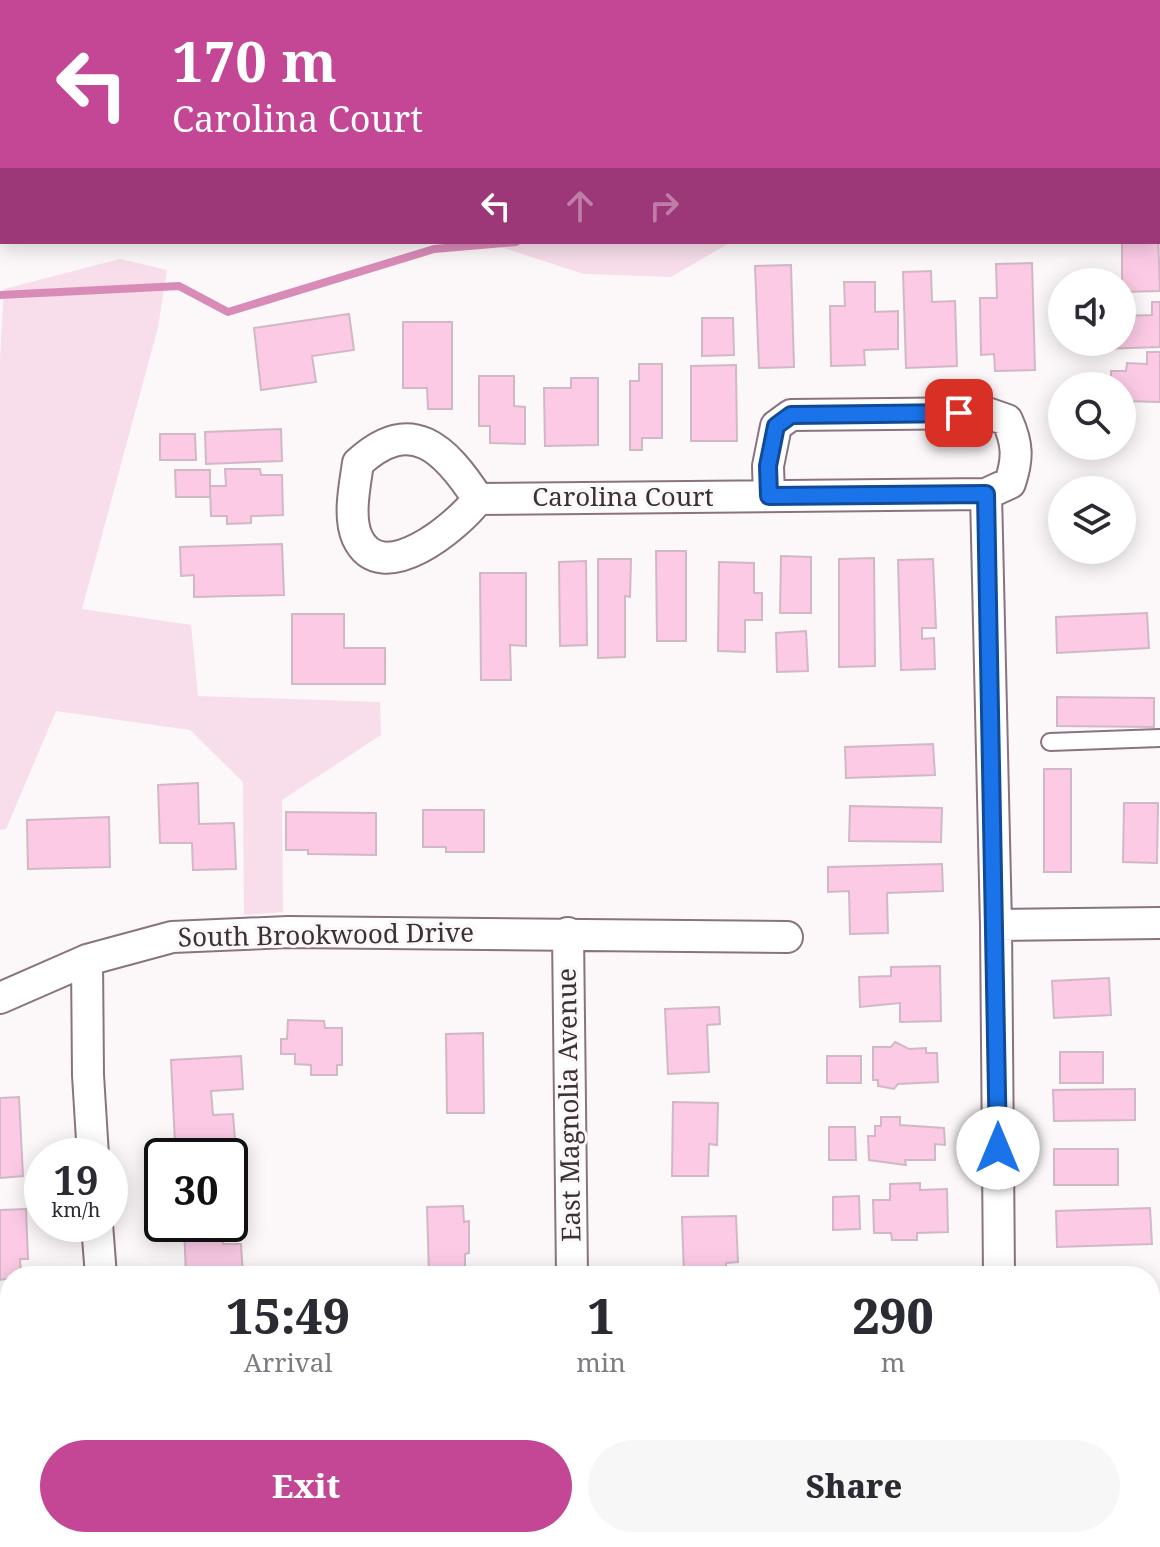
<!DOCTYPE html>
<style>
body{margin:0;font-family:"Noto Serif",serif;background:#f7f7f7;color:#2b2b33;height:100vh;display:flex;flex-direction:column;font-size:30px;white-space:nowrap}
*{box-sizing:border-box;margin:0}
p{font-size:26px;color:#7c7c81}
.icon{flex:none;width:44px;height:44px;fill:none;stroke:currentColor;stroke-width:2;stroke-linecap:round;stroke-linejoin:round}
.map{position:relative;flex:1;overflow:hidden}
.panel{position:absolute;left:0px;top:1266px;width:1160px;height:282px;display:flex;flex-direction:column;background:#fff;border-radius:32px 32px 0 0;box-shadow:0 4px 20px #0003}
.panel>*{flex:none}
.top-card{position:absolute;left:0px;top:0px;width:1160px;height:244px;box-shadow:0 4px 20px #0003;background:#c44796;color:#fff;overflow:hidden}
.controls{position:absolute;left:1048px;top:268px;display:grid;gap:16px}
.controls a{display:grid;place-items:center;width:88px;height:88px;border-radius:50%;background:#fff;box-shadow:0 4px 20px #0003;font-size:40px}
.speed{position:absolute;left:24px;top:1138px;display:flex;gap:16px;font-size:40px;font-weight:700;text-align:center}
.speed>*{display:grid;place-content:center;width:104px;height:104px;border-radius:50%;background:#fff;box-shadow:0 4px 20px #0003;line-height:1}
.speed small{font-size:20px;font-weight:400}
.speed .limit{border:4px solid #111;border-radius:12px;background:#fff;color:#111}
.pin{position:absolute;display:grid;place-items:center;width:68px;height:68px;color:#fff;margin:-34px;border-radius:16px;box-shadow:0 4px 12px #0006}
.me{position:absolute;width:88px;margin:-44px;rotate:0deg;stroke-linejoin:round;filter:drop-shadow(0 0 6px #0008)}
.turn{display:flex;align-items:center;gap:28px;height:168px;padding:0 40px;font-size:36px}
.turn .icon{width:104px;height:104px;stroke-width:2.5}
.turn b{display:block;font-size:56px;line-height:68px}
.lanes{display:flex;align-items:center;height:76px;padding:0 40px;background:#0003;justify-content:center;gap:40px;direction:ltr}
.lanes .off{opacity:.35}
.eta{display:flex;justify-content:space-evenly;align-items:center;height:136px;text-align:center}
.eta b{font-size:48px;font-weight:800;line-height:56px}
.cta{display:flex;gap:16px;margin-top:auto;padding:16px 40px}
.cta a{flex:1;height:92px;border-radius:48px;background:#c44796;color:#fff;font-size:32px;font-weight:800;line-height:92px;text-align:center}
.cta a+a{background:#f7f7f7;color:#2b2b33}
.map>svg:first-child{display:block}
.green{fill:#f8ddeb}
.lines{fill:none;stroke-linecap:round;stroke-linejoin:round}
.stream{stroke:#d98bb7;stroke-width:8}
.building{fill:#fccae5;stroke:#d1b8c5;stroke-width:2}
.lane-casing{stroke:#8a7380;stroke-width:20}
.street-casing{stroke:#8a7380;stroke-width:34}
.lane{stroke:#fff;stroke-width:16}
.street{stroke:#fff;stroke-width:30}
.route-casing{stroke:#114b97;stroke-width:20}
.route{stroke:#1a73e8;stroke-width:14}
.labels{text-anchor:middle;stroke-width:6;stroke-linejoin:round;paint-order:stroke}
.street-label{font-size:26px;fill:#3a3035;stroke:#fcf7f9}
</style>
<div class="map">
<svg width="1160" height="1547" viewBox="0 0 1160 1547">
<rect width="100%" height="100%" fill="#fcf7f9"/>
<path class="green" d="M0,0H188L192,2H2V145Z
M871,0H1160V209L1158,2H863Z
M485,242H731L671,277L584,274Z
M120,259L167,270L158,327L82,609L191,625L198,696L380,702L381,735L282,800L283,912L244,915L243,782L190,730L56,711L6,829L0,830V359L4,289Z"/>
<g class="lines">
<path class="stream" d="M1158,147L1160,153
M0,295L179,286L228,312L434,249L516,242"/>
</g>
<path class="building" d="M309,0H381V2Z
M1158,234L1160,291L1122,292V242H1158Z
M1032,263L1035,370L995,371L994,354L981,355L980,298H997L996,264Z
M791,265L794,367L759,368L755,266Z
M931,271L932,302L955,301L957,366L906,368L903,272Z
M844,282H875V312L898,311V349L864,350L865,365L831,366L830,306H845Z
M1152,302H1160V347L1100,349V342H1122V316L1152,315Z
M349,314L354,350L312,356L316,382L261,390L254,328Z
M702,318H733L734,355L702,356Z
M403,322H452V409H428L427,388H403Z
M1147,352H1160V402L1122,401V386H1111V371H1126L1127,363L1147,364Z
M639,364H662V438H642V450H630V381H639Z
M736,365L737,441H691V366Z
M479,376H514V406L525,407V444L490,443V426H479Z
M571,378H598V445L545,446L544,388H571Z
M281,429L282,461L206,464L205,432Z
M160,434H195L196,460H160Z
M225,469H260L261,475H282L283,515L251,516V523L227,524V516H211L210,486H226Z
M175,470H210V497H176Z
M282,544L284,595L194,597V575L181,576L180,547Z
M656,551H686V641H657Z
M781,556L811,557V613H780Z
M874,558L875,666L839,667V559Z
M598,559H631L630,597L625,596V657L598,658Z
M933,559L936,628H922V639L934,638L935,669L901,670L898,560Z
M586,561L587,645L560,646L559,562Z
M719,562L754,563V593H762V620H745V652L718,651Z
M480,573H526V646L510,645L511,680H481Z
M1147,613L1149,648L1057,653L1056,617Z
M292,614H344V648H385V684H292Z
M806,631L808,671L777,672L776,633Z
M1057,697L1154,698V727L1057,726Z
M933,744L935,775L846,778L845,747Z
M1044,769H1071V872H1044Z
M198,783L199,824L234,823L236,869L193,870L192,843H160L158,785Z
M1124,803H1158L1157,863L1123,862Z
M850,806L942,808L941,842L849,841Z
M423,810H484V852H446V847H423Z
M286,812L376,813V855L308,854V850H286Z
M109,817L110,867L28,869L27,820Z
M942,864L943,891L887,893L888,933L850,934L849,891L828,892V867Z
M940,966L941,1021L900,1022V1003L860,1007L859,977L891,976V967Z
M1109,978L1111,1015L1054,1018L1052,981Z
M719,1007L720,1024L707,1025L709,1072L668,1074L665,1009Z
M288,1020L324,1021L325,1028H342V1065H337V1075H311V1065L295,1064V1054H281V1039H287Z
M483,1033L484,1113H447L446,1034Z
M895,1042L909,1049L926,1048V1053H937L938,1082L898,1084L894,1089L878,1086V1080H873V1047H891Z
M1060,1052H1103V1083H1060Z
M241,1056L243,1089L211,1091L213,1115L233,1114L235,1140L175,1143L171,1060Z
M827,1056H861V1083H827Z
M1135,1089V1120L1054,1121L1053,1090Z
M19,1097L23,1176L0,1178V1098Z
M673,1102L718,1103L717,1145L709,1144L708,1176H672Z
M881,1117H900V1125L944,1128L945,1145L935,1144V1160H905L906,1165L869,1160L868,1136H875V1126H881Z
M829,1127H855L856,1160H829Z
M1054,1149H1118V1185H1054Z
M920,1183V1190L947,1189L948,1232L917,1233V1240H892L891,1233H874L873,1200H890V1184Z
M859,1196L860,1229L833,1230V1197Z
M463,1206L464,1222L469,1221V1253L465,1254V1274L429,1275L427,1207Z
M1150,1208L1152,1244L1057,1247L1056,1211Z
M26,1209L28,1259H20L21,1276L0,1280V1210Z
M736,1216L738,1262L726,1263V1276H684L682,1217Z
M184,1224H222L223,1244H241L243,1276H186Z
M1138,1271V1276H1057V1274Z
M949,1273V1276H867Z
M10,1317V1383H0V1318Z
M1150,1392H1160V1421H1150Z
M10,1441V1491H0V1442Z
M1150,1467H1160V1504H1150Z
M1160,1512V1547H1085L1084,1538H1150V1513Z"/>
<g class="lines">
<defs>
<path id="lane" d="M1050,742L1160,738"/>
<path id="street" d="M986,494L996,925L999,1276
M478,499C445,448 411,414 358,463C355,485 348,516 357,537C381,591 459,525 478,499L986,494L1010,483C1018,459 1018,444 1007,420L987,413L791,415L776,426L768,466L769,496
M996,925L1160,923
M568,933L572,1276
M87,960L88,1075L93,1156
M0,998L87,960L172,937L288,932L787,937
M97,1224L101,1276
M117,1538L118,1547
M578,1538V1547
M1002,1538V1547"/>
</defs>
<use href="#lane" class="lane-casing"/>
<use href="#street" class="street-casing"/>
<use href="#lane" class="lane"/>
<use href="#street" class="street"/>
</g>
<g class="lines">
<defs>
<path id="route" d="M959,413L791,415L776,426L768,466L769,496L986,494L998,1148"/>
</defs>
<use href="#route" class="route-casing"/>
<use href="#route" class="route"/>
</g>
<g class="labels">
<g class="street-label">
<text x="623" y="506">Carolina Court</text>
<text transform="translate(326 935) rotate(-1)" y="9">South Brookwood Drive</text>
<text transform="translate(569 1105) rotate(-91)" y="9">East Magnolia Avenue</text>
</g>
</g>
</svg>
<div class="controls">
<a><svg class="icon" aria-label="sound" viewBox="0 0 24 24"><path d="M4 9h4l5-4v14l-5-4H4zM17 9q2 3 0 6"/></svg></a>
<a><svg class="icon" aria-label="search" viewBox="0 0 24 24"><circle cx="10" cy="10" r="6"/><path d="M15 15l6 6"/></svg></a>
<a><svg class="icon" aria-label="layers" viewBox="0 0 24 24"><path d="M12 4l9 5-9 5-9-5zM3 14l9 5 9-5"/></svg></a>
</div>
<div class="speed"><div>19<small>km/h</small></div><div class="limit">30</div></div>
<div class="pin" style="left:959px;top:413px;background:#d93025"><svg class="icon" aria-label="arrive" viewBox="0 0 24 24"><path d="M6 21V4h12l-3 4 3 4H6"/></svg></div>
<svg class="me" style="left:998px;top:1148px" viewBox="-20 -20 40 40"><circle r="19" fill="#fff"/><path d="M0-13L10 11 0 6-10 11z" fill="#1a73e8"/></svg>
<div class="top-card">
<div class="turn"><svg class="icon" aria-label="left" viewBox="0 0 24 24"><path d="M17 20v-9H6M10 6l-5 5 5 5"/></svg><div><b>170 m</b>Carolina Court</div></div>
<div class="lanes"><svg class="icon" aria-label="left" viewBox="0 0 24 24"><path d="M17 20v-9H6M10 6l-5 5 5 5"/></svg><svg class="icon off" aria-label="ahead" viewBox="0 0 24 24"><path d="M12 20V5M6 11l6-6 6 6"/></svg><svg class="icon off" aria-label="right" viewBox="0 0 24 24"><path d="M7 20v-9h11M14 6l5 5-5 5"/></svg></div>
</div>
<section class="panel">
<div class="eta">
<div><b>15:49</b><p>Arrival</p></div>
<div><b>1</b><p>min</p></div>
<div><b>290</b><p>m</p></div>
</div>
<div class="cta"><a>Exit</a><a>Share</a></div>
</section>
</div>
